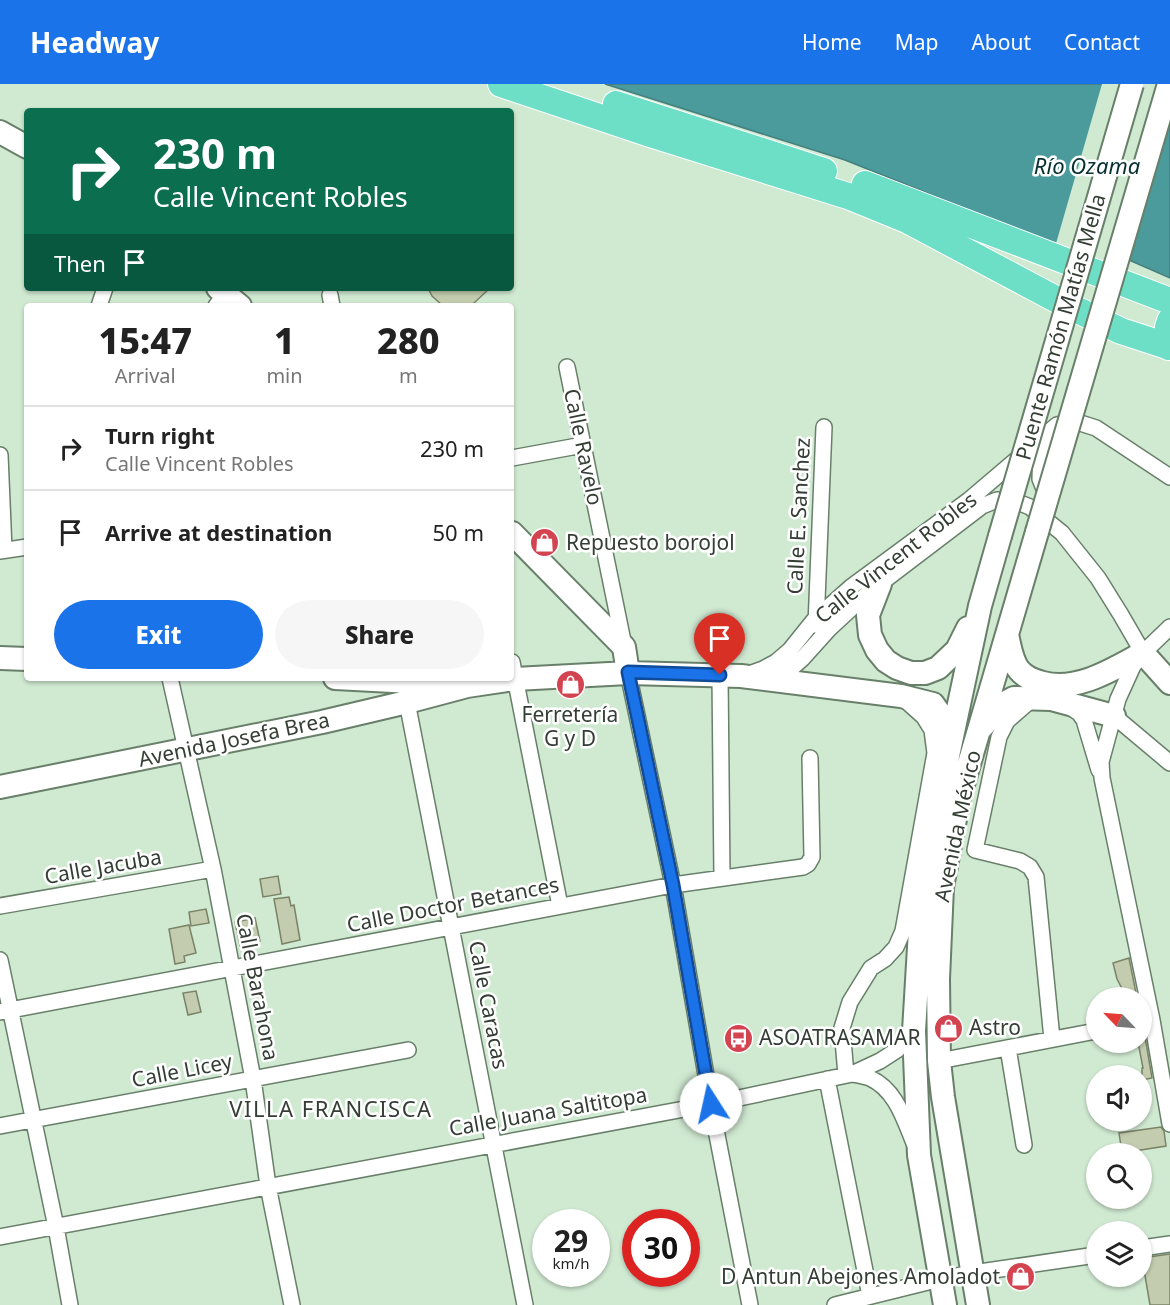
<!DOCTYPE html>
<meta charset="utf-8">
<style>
body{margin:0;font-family:"Noto Sans",sans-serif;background:#f6f6f6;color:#222;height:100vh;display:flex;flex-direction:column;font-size:22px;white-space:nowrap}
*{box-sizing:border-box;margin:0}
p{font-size:20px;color:#767676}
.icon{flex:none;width:33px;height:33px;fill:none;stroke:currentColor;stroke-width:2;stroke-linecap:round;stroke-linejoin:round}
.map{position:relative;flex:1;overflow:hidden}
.drawer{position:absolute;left:24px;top:219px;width:490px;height:378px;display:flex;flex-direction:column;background:#fff;border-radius:6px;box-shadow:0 2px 4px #0004}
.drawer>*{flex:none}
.top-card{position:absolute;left:24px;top:24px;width:490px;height:183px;border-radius:6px;box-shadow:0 2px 4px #0004;background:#0b6e4f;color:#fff;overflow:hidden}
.needle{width:39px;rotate:295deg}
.tools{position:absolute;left:1086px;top:903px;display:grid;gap:12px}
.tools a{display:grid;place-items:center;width:66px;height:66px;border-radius:50%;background:#fff;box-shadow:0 2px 4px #0004;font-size:30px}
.speed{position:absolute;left:532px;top:1125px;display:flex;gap:12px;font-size:30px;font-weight:700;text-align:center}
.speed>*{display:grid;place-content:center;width:78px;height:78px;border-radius:50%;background:#fff;box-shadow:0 2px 4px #0004;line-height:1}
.speed small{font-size:15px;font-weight:400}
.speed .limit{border:9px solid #d22;background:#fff;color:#111}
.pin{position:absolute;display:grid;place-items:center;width:51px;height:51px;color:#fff;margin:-62px -26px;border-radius:50% 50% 50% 0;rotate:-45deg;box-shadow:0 0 6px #0007}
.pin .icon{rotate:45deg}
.me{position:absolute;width:66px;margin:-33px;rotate:350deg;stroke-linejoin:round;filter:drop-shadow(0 0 4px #0008)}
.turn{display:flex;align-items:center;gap:21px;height:126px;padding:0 30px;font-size:27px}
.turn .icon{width:78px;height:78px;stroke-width:2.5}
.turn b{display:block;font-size:42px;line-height:51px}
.then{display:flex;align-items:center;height:57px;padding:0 30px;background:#0003;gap:12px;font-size:22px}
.eta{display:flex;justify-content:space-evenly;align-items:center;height:102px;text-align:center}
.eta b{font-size:36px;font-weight:800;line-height:42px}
.button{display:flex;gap:12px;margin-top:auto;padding:12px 30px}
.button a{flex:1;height:69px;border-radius:36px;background:#1a73e8;color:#fff;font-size:24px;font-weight:800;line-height:69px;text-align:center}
.button a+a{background:#f6f6f6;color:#222}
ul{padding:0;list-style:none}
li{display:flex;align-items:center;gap:18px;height:84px;padding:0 30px;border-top:2px solid #e0e0e0}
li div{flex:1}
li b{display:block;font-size:22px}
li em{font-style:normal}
header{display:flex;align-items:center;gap:36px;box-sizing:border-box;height:84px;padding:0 30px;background:#1a73e8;color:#fff}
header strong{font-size:28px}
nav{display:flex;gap:33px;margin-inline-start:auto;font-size:21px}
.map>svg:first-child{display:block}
.water{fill:#4b9b9c;stroke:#447f7d;stroke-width:1.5}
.pier{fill:#d0e9d1}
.building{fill:#c3ccae;stroke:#7b8367;stroke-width:1.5}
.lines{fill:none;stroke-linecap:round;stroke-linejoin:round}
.minor-casing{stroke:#687f69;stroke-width:18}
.secondary-casing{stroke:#687f69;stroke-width:26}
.primary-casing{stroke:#fff;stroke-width:28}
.minor{stroke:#fff;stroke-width:15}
.secondary{stroke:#fff;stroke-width:22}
.primary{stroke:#6edfc7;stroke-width:26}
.secondary-bridge-casing{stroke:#687f69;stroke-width:26;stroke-linecap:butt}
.secondary-bridge{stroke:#fff;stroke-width:22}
.route-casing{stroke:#114b97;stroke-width:15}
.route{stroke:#1a73e8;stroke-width:10}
.labels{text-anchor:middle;stroke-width:5;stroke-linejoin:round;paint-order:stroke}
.street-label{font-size:21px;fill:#343e35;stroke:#fff}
.poi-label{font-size:21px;fill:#343e35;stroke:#fff;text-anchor:start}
.water-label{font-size:22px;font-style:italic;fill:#073031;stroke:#fff}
.neighbourhood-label{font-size:22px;letter-spacing:1.5px;fill:#343e35;stroke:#fff}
</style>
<header>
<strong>Headway</strong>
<nav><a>Home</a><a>Map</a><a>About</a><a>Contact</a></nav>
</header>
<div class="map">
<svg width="1170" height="1221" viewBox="0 0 1170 1221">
<rect width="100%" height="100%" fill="#d0e9d1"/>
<path class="water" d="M605,0H1170V194L1129,176L1054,160L845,76Z"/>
<path class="pier" d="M1102,0H1170L1125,179L1055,163Z"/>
<path class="building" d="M428,204H490L473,220L469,222L442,221L432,212Z
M278,792L281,810L263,813L260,795Z
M289,813L291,822L294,821L300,856L282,860L274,815Z
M206,825L209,839L191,842L189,828Z
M255,834L260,857L240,862L235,838Z
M189,841L196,869L184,872L185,878L175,880L169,845Z
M1129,874L1137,914H1127L1117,895L1113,879Z
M196,907L201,928L188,931L183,909Z
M1142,935L1152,994L1142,996V984H1143L1138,958H1142Z
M1161,1043L1164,1047L1166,1062L1122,1069L1119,1049Z
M1170,1170V1221H1150L1142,1174Z"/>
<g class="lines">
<defs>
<path id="minor" d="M330,211L332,222
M99,222L105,204
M216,222L225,210
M567,283L624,562
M0,371L4,466
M512,374L583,361
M1048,415L1040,395L1041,364L1050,351
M0,467L27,463
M816,541L824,343
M1170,543L1143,569L1133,582L1118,615L1101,678L1102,694L1152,936L1170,1040
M512,578L560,822
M628,589L673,801L711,1020L750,1221
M749,590L763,585L776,578L790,566L815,535L851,503L969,416L1057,341L1074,337L1096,344L1170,393
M720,591L722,794
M170,594L213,785L253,995L268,1102L292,1221
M773,596L785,590L802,575L829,545L869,508L982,422L997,416L1015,417L1030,423L1062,449L1098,494L1121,531L1143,569
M407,609V618L525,1221
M1031,616L1007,637L999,653L975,766L1020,777L1030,783L1036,793L1052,955
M1070,623L1079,629L1084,636L1099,686
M1114,632L1170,679
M0,822L213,785
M0,876L56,1143L70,1221
M0,928L673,801L803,783L808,780L812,773L810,674
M1008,964L1024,1061
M939,977L1096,947
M852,990C858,991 865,992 870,994C896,1006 904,1035 914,1059
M846,991L842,944L850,918L871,884L885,875L896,863L903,847L935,669L932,646L924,633L905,616
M827,995L870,1212
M0,1042L408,966
M0,1153L711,1020L852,990L880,977L897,966L914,947
M1142,1164L1170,1160
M835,1221L940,1195L973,1189L1096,1171"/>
<path id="secondary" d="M0,48L27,63
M218,204L240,222
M512,449L624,563L628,589
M880,500L868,531L870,551L877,566L886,577L897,584L911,589H925L938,584L957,566L968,544
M1007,551C1010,562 1011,576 1019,586C1026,594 1033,596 1043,599C1078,608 1113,585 1143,569L1170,599
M0,574L27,575
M335,594L450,600
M981,644L1003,620L1014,614L1051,615L1114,632
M0,703L322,638L407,618L467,602L515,595L628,589L741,592L901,612L933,620L940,630L944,637L949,667
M945,1221L919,1071L914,947L922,813L949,667L980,522L1000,452
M978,1221L943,1013L939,977L938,895L942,803L959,714L1037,448"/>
<path id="primary" d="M501,0L650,50L848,112L907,136L1063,219L1121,247L1170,263
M616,20L824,87
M865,100L1170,217
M1169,263L1168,243L1170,237"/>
</defs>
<use href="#minor" class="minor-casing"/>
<use href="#secondary" class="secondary-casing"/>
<use href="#primary" class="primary-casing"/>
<use href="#minor" class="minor"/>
<use href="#secondary" class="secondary"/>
<use href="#primary" class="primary"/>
<defs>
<path id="secondary-bridge" d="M1037,448L1169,0
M1000,452L1132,0"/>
</defs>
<use href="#secondary-bridge" class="secondary-bridge-casing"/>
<use href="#secondary-bridge" class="secondary-bridge"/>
</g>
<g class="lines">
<defs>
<path id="route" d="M711,1020L673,801L628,588L720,591"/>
</defs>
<use href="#route" class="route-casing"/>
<use href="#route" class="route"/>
</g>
<defs>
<symbol id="shop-disc" viewBox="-11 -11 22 22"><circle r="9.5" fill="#d44350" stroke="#fff"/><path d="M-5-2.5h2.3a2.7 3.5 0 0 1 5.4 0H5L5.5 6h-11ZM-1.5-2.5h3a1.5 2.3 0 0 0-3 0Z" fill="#fff"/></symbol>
<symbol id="bus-disc" viewBox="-11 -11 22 22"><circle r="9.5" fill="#d44350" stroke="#fff"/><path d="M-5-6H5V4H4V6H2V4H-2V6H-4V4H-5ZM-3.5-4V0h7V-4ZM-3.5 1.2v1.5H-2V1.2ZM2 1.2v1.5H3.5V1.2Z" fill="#fff"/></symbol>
</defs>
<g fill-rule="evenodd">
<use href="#shop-disc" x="528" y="442" width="33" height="33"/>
<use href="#shop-disc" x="554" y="584" width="33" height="33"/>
<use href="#shop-disc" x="932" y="928" width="33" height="33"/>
<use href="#bus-disc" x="722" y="938" width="33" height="33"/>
<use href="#shop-disc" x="1004" y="1176" width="33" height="33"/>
</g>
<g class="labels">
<g class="street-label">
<text transform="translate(1061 243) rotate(-74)" y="7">Puente Ramón Matías Mella</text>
<text transform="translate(583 363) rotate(78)" y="7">Calle Ravelo</text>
<text transform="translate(799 432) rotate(-87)" y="7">Calle E. Sanchez</text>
<text transform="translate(896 474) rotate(-38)" y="7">Calle Vincent Robles</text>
<text transform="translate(234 656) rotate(-12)" y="7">Avenida Josefa Brea</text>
<text transform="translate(958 742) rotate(-78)" y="7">Avenida México</text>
<text transform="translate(103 783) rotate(-10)" y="7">Calle Jacuba</text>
<text transform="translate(453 821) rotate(-11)" y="7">Calle Doctor Betances</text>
<text transform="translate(257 903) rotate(79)" y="7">Calle Barahona</text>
<text transform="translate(488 921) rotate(79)" y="7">Calle Caracas</text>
<text transform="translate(182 987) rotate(-11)" y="7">Calle Licey</text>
<text transform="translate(548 1028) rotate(-10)" y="7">Calle Juana Saltitopa</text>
</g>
<g class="poi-label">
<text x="566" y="466">Repuesto borojol</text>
<text x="570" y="638" text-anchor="middle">Ferretería<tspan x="570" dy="24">G y D</tspan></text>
<text x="969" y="951">Astro</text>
<text x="759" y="961">ASOATRASAMAR</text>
<text x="1000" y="1200" text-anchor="end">D Antun Abejones Amoladot</text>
</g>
<g class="water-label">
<text x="1087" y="90">Río Ozama</text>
</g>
<g class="neighbourhood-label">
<text x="331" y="1033">VILLA FRANCISCA</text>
</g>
</g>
</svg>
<div class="tools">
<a><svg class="needle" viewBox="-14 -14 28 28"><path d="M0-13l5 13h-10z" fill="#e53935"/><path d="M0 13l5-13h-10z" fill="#767676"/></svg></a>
<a><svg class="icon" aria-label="sound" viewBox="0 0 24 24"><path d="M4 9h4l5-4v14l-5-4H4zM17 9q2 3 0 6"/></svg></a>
<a><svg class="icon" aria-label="search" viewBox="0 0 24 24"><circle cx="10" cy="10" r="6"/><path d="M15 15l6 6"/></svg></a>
<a><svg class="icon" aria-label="layers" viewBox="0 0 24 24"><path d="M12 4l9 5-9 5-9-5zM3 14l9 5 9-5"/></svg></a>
</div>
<div class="speed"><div>29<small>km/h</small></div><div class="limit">30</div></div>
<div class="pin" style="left:720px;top:591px;background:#d93025"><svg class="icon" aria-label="arrive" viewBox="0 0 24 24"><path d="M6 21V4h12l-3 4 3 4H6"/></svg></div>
<svg class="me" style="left:711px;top:1020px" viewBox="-20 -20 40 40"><circle r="19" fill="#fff"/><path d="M0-13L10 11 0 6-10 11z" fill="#1a73e8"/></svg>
<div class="top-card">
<div class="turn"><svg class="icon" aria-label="right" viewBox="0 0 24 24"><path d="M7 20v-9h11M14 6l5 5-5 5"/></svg><div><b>230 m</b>Calle Vincent Robles</div></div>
<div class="then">Then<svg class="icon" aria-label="arrive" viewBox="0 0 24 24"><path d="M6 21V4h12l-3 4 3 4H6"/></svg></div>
</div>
<section class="drawer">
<div class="eta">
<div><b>15:47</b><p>Arrival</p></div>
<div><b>1</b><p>min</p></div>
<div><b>280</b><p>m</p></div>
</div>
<ul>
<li><svg class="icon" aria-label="right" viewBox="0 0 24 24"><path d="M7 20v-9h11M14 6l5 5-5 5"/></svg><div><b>Turn right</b><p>Calle Vincent Robles</p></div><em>230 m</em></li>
<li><svg class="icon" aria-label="arrive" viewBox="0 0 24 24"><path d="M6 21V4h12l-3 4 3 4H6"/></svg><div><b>Arrive at destination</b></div><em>50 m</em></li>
</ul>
<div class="button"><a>Exit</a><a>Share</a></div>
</section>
</div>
